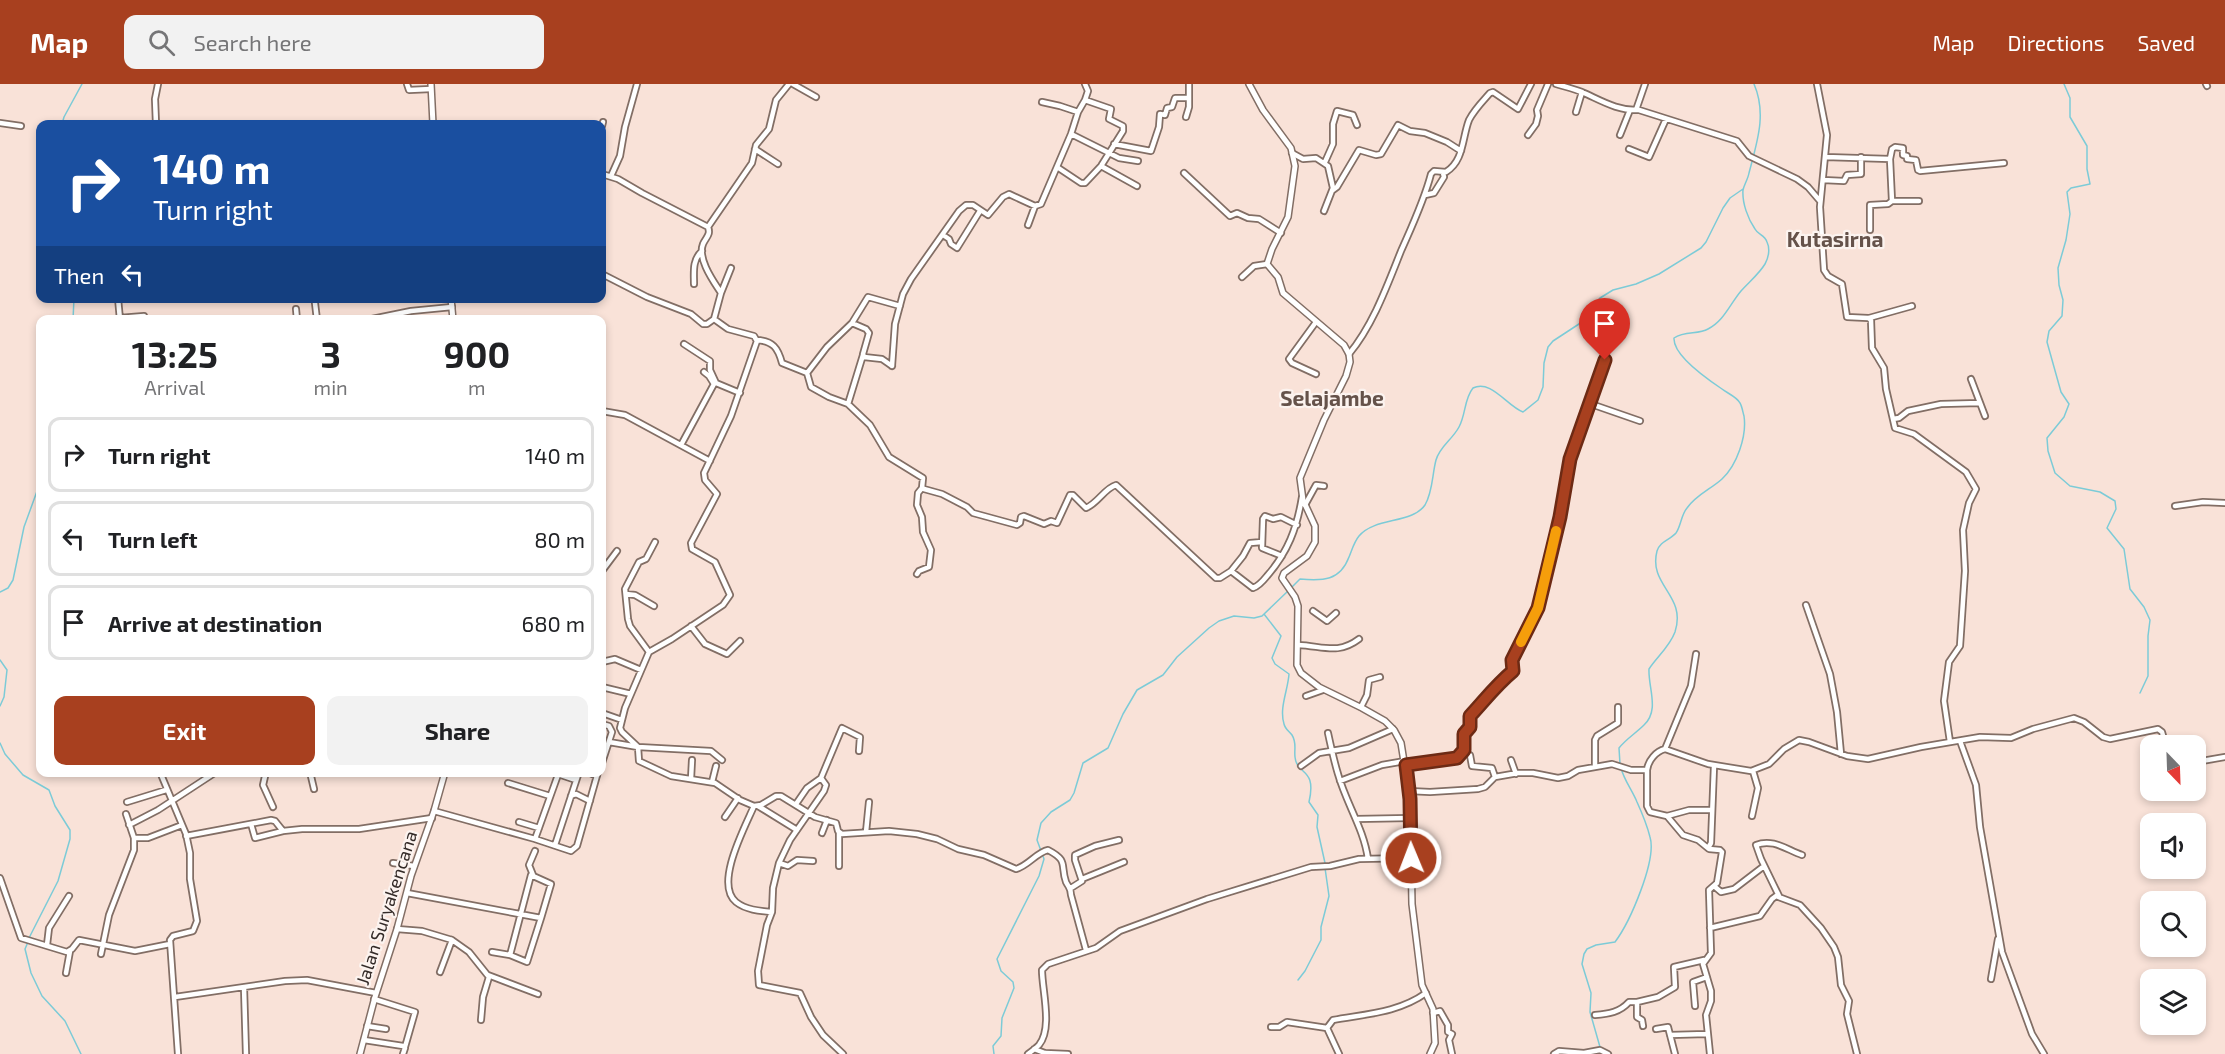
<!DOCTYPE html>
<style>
body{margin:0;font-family:"Exo 2",sans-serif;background:#f2f2f2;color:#202124;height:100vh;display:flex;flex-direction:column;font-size:22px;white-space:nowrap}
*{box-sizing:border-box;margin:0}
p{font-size:20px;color:#757577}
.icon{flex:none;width:33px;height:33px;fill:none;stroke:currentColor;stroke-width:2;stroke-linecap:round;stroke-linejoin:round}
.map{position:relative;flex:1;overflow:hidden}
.details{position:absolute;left:36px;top:231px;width:570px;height:462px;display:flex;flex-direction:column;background:#fff;border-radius:12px;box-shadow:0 3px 9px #0003}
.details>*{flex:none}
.banner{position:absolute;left:36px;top:36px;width:570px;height:183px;border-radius:12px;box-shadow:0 3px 9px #0003;background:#1a4fa0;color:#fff;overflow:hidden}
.needle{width:39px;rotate:157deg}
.fabs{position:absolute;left:2140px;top:651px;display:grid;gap:12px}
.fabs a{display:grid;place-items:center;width:66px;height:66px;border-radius:12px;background:#fff;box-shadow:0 3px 9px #0003;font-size:30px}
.pin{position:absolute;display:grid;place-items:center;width:51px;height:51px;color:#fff;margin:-62px -26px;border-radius:50% 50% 50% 0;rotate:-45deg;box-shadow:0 0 6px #0007}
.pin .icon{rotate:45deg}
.me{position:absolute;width:66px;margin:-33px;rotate:359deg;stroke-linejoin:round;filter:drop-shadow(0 0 4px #0008)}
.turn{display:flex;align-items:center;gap:21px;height:126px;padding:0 18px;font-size:27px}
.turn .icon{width:78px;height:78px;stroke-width:2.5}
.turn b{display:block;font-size:42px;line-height:51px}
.then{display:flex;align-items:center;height:57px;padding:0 18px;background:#0003;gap:12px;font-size:22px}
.eta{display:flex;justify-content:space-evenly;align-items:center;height:102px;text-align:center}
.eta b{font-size:36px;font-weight:700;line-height:42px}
.primary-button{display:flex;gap:12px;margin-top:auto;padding:12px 18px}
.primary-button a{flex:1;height:69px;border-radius:12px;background:#a8401f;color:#fff;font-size:24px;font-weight:700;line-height:69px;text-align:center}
.primary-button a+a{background:#f2f2f2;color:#202124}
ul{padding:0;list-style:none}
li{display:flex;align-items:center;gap:18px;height:75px;margin:0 12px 9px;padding:0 6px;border:3px solid #e0e0e0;border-radius:12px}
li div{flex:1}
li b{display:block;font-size:22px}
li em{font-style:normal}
header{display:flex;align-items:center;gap:36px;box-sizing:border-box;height:84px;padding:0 30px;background:#a8401f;color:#fff}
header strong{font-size:28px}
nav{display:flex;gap:33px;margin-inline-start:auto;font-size:21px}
.search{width:420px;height:54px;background:#f2f2f2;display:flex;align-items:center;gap:15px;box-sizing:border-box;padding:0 21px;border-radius:12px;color:#757577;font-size:22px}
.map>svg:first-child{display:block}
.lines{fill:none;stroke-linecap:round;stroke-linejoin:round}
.stream{stroke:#7ccbd7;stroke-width:1.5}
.minor-casing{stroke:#826e65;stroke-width:8}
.tertiary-casing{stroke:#826e65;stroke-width:8}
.minor{stroke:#fff;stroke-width:4.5}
.tertiary{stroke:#fff;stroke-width:5}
.route-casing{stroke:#6d2a14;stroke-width:15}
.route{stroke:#a8401f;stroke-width:10}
.slow{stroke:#f59e0b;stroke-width:10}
.labels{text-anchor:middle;stroke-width:4.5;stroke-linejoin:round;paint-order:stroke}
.street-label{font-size:18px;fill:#342b28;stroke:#fcf3ef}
.quarter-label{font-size:21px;font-weight:bold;fill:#65524a;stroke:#fcf3ef}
</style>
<header>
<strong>Map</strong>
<div class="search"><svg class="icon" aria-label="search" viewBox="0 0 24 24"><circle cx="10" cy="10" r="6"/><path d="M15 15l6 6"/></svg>Search here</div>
<nav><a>Map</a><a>Directions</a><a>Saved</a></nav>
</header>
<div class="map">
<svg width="2225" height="970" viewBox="0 0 2225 970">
<rect width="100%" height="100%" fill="#f9e2d8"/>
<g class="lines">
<path class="stream" d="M2064,0L2070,14V33L2087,62V85L2090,100L2071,104L2067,108L2070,130L2066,156L2058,184L2059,201L2063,216L2062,232L2049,247L2047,258L2061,308L2069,320L2064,333L2047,354L2048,367L2055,389L2070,402L2100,408L2115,417L2116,425L2107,444L2124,465L2130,505L2144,523L2150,536L2148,552V592L2140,609
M62,40L64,33L82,0
M73,236L74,214
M1292,503L1300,495C1323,497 1340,497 1349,473C1352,466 1354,458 1359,452C1375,433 1412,440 1425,421C1433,407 1432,391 1436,376C1440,362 1452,356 1459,343C1466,330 1464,315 1473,304C1491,295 1507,322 1523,328L1538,316L1543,303L1544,279L1548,263L1553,257L1579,240L1600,214L1613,206L1636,200L1659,190L1701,164L1706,158L1723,124L1730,114L1743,105
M0,508L8,504L13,496L24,443L40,399
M1264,530L1281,552L1272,574L1275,580L1289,590C1288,606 1279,624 1284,640C1285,645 1289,647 1292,651C1297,659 1294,665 1295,673C1297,692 1317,683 1309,718L1318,731L1317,743L1325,779
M0,576L7,586L4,613L0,622
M0,659L5,670L23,691L49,706L55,722L70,746V755L58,797L29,854
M1620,680L1619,664C1626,655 1636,649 1644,641C1660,626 1648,604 1649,585C1657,573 1670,562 1675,548C1687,511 1648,502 1657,467C1660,457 1670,456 1676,449C1681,442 1681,431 1687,424C1696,411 1711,405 1722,395C1737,381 1747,352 1744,332C1743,329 1742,322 1740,319C1737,313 1727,309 1722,305C1707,295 1673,271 1674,254C1685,246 1698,251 1708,245C1724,237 1730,220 1741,207C1749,198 1759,190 1765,180C1769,173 1770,164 1767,158C1765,151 1758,151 1755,145C1748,135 1742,119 1743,106C1744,101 1748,95 1749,89C1757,58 1767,30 1754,0
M28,858L25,865L31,889L42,912L65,937L81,970
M1298,896L1305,887L1321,856V843L1329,812L1325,784
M1600,963L1590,928L1591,909L1582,880L1584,870L1587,865L1596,861L1615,858C1630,838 1657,776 1650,753C1647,741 1642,729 1637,718C1632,706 1624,696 1621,684
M994,970L993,962L1001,952L1002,934L1014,904L1013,898L1001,887L997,875L1039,792L1044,775L1037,756L1041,739L1051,728L1070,716L1074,709L1083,679L1108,664L1123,630L1137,606L1163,591L1177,573L1209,544L1219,537L1234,532L1254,534L1262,532L1288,507"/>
<defs>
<path id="minor" d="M407,0L409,6L431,5
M793,0L816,13
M1556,0C1566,3 1575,5 1584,9C1602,17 1618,27 1639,26L1737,57L1749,72L1797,95L1808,103L1820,117
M1817,0L1827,51L1820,123L1824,186L1828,192L1842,200L1847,233L1868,234L1871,236L1872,264L1884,284L1886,305L1895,344L1914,350L1966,388L1976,405L1969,419L1963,446L1965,487L1960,562L1949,578L1944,617L1950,658
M2206,0L2207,2
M1042,18L1060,22L1078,28
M1636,26L1645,0
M1576,28L1582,8
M1186,33L1189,23V0
M0,39L21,42
M156,40L155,15L158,0
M602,42L603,38
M1071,50L1119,74L1138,77
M1528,51L1536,40L1538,32L1537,26L1548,0
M1620,51L1630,26
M1114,60L1151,67L1159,43L1160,30L1165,31L1167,24L1172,23L1175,14H1189
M755,65L778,80
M1629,65L1649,73L1666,35
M1292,69L1303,75L1316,74L1328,82L1333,104L1324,127
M1825,73L1890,75L1892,117L1888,120L1870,121V146
M1890,75L1892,65L1895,63L1903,64V71L1907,72V75L1916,76L1918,86L1920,87L2004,79
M1325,78L1333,60V40L1337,27L1353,31L1357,41
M1101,82L1137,102
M1057,83L1081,99H1085L1101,82L1123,47V42L1109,35L1111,25L1085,16
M1184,89L1230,132L1237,129L1248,134L1259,135L1281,149
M602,90L618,95L642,109L708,143C711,151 706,153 703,160C697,175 714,198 721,209L714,235L728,245L754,252L757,257L731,332L704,389L705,396L717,410L691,459L692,465L715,478L730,511L723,521L672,555L649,568L625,624L620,644L622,648L638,663L639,677L671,692L715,699L740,716L754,722L761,721L776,712H781L815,733L836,739L838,747L842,750L889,747L917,750L937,755L958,765L984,771L1016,785C1028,782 1037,768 1048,766C1069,777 1060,781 1066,798C1069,804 1071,804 1071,811L1086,866
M611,92L620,72L625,43L637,0
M1823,96L1844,97L1847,91L1861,90V73
M1333,106L1337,103L1359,66L1376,71L1381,70L1398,41L1410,47L1425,49L1447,58L1461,67
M1425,111L1434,109L1444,93L1443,89
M1892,117H1919
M1028,141L1035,122
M708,143L752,79L756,61L769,45L776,16L789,0
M943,151L949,155L951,160L957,164L980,127
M602,190L647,213L691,230L703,240H707L714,235
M1242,193L1254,182L1267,180
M694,200C694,188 692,176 702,167
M721,209L731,184
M118,214L120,236
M315,219L317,236
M296,225L297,236
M119,234L144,232
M1869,234L1912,222
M367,236L411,227L452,223
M1316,238L1289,275L1292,279L1316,290
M852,239L866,245L869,249L863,270L864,273L882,275L892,282
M757,256C773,257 778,264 782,279L807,289
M684,260L710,277V286L716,299L740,309
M1349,270C1373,241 1387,202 1401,167C1412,142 1424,117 1431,90L1434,87L1446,88C1464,77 1462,54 1469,36C1474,26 1482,18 1490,9L1493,8L1518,25L1531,0
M892,282L895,240L903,210L911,195L959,127L966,121H973L988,131L1003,113L1009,110L1035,122L1041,120L1071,50L1078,28L1085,16L1088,7L1085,0
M807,289L811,303L829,313L848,320L870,341L889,373L923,394L922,404L924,405L942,410L967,423L973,429L1017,441L1020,439L1021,433L1024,432L1044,440L1051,437L1057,439L1070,411H1073L1086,424C1098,419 1105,404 1116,401L1216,494H1220L1231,487L1253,504C1259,502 1263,497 1267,492C1288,468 1297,444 1302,413
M807,289L827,263L852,239L868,213L900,222
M1971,295L1985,332
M848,320L863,271
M1591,320L1640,337
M602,327L625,331L710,377
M1893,335L1899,334L1908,327L1941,320L1980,319
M681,361L714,300L709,292L704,288
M1305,421L1316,401L1324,402
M2175,422L2203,418L2225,419
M1282,472L1262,464L1263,435L1265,432L1273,435L1281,433L1297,441
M602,487L617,467
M1231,487L1243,472L1250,459L1262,458
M917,490L919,487L929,483L931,466L923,448L922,433L917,421L918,409L922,404
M626,510L635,511L654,522
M1806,521L1830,590L1837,628L1841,670
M1313,527L1327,537L1336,529
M691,542L705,560L727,570L740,557
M1298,561C1323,562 1338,571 1359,555
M649,568L630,542L628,535L625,505L639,478L646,475L655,458
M602,578L615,575L641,586
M602,603L631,610
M1306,612L1323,606
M1361,623L1367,611L1369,596L1380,593
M602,629L622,636
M602,640L609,642L612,648L602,679
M1328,649C1331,663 1334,677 1338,690C1346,719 1364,745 1368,775
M1960,657L1976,701L1980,743L2002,868L2032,950L2044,970
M609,658L638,663L711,667L722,676
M1665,665L1691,602L1696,570
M1462,668L1470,671L1472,682L1492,684L1495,693
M1511,676L1516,690
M2196,678L2225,673
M1406,681L1457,674L1464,666V650L1470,643V632C1484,617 1496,601 1513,587L1512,576L1538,524L1560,433L1570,375L1605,276
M1301,682L1319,669L1349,664L1393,645
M1595,682V656L1597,652L1618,639V623
M1647,686V722L1650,728L1667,732L1683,751L1698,756L1709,765L1720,766L1722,768L1717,799L1709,806L1711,869L1703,880L1711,907V917L1706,931L1710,970
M160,688L186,750L190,769V795L197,837L193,847L173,852L170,856L178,970
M266,688L263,701L273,723
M310,688L314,705
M559,688L535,755L571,767L577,762L598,688
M588,688L597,692
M558,690L576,696
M821,694L826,701L824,707L790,756L779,779L773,804L772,828L767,841L758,887L759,901L800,909L811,933L823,951L843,970
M691,695L692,676
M1340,697L1382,681L1405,677
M712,698L716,682
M508,699L550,712
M1409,707L1430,708L1478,705L1485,703L1495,693L1518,689H1533L1558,694L1568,692L1578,686L1612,680L1631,686H1647C1648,677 1656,667 1665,665L1708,680L1751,687L1769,680L1784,665L1799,656L1809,658L1847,672L1868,675L1921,663L1980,653L2011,654L2033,645L2074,634L2084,638L2103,653L2110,655L2158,645L2162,648L2166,662
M571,712L576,710L590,717
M127,718L166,706
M796,720L807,704L821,694L842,644L860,653L859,667
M754,722C745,743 714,800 736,818C746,826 760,827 772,828
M758,722L797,746
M434,727L535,755
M1667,732L1689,726H1712
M1752,732L1758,704L1753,687
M725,733L738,714
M1356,735L1410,734
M519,738L539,744
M251,740L255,754L283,747
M129,741L158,726L216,688
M866,748L869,718
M822,749L827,736
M186,752L271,736L275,737L283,747L302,745H359L432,734
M134,754H148L182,741
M555,761L579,688
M1708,764L1711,759L1714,682
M393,779L414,782
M779,779L788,782L797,776L813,777
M839,782V749
M533,791L529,781L535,767
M0,794L21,854L67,868L72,865L79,856L135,867L170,860
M1082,795L1124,778
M1714,802L1721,808L1734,805L1764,782
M1071,804L1082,797L1075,776V771L1095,762L1119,756
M407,809L541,834L527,878L510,871L492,868
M1779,812L1761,775L1756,761C1773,754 1787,766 1802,771
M1710,844L1760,832L1772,815L1776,812L1800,821L1821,844L1834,863L1838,873L1841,901L1849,917L1847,930L1857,970
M397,845L422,847L452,856L440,888
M452,856L469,868L489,893L483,913L481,936
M47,861L49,844L69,812
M101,870L109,831L134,766V754L126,730
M510,871L531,791L551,800L541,834
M66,889L70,867
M488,891L538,910
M1991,895L1998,855
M244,903L246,970
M175,913L285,897L307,896L376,909
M374,915L415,928L405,963
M1637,918L1658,913L1675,903L1674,883L1704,876
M1695,922L1693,898L1707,893
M1433,929L1440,927L1448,941V948L1452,950L1449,956L1452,970
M1595,931C1609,930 1620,928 1629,918H1637V933L1642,936L1643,942
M367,942L386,945
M1271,943H1279L1287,938L1327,944L1333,936C1365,930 1398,929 1426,909
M1327,944L1339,970
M1656,945L1668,943L1675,970
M1670,951L1707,950
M364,956L403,962L405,964L403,970
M1034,965L1045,969L1068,970
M1028,970C1032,967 1036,964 1039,961C1053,944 1042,906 1042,886L1048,880L1096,864L1120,847L1207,815L1311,783L1330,782L1359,775L1411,774
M1554,970L1559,967L1584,969L1600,966L1608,970"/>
<path id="tertiary" d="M431,0L433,40
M1249,0L1263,26L1291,64L1295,82L1288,133L1272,165L1267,180L1278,193L1283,209L1344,261L1349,270L1350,278L1346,292L1324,336L1300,394L1303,416L1315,442V458L1307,472L1284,489L1282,494L1295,513L1298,522L1297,581L1301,589L1319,603L1362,624L1385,637L1394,646L1401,659L1410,715L1412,820L1422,901L1433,925L1435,959L1430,970
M451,214L453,236
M360,970L375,913L397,845L411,792L434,727L445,688"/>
</defs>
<use href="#minor" class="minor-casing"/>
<use href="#tertiary" class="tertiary-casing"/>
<use href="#minor" class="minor"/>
<use href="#tertiary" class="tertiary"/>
</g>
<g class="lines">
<defs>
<path id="route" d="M1411,774L1410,715L1406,681L1457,674L1464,666V650L1470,643V632C1484,617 1496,601 1513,587L1512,576L1538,524L1560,433L1570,375L1605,276"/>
</defs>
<use href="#route" class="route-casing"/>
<use href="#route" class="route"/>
<path class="slow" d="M1521,558L1538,524L1556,447"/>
</g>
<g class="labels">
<g class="street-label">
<text transform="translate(387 824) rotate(-72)" y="6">Jalan Suryakencana</text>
</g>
<g class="quarter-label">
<text x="1835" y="163">Kutasirna</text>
<text x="1332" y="322">Selajambe</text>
</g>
</g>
</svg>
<div class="fabs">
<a><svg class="needle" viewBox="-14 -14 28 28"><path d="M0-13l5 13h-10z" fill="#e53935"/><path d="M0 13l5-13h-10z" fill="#757577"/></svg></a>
<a><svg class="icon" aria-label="sound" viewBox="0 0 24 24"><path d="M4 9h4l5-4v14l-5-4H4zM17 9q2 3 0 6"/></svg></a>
<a><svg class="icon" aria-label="search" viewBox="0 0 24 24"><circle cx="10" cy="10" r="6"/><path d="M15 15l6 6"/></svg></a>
<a><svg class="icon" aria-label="layers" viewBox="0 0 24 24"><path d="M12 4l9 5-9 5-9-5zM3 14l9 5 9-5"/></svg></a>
</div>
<div class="pin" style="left:1605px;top:276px;background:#d93025"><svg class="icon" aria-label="arrive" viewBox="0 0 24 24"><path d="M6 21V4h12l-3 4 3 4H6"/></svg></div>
<svg class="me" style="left:1411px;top:774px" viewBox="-20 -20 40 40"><circle r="17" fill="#a8401f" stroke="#fff" stroke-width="3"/><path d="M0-11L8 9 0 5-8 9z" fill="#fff"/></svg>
<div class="banner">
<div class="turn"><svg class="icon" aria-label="right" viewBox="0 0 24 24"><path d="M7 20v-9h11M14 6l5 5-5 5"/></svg><div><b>140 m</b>Turn right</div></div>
<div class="then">Then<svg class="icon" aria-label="left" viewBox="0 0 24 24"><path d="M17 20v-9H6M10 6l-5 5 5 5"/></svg></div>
</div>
<section class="details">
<div class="eta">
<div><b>13:25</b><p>Arrival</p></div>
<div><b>3</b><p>min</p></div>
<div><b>900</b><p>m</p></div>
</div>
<ul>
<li><svg class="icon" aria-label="right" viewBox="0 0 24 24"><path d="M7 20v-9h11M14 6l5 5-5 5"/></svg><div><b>Turn right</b></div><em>140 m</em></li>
<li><svg class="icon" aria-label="left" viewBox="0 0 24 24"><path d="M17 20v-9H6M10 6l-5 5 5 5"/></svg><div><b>Turn left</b></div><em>80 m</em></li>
<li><svg class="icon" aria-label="arrive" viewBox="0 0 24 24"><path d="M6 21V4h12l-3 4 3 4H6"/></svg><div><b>Arrive at destination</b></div><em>680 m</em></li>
</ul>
<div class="primary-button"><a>Exit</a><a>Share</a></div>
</section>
</div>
